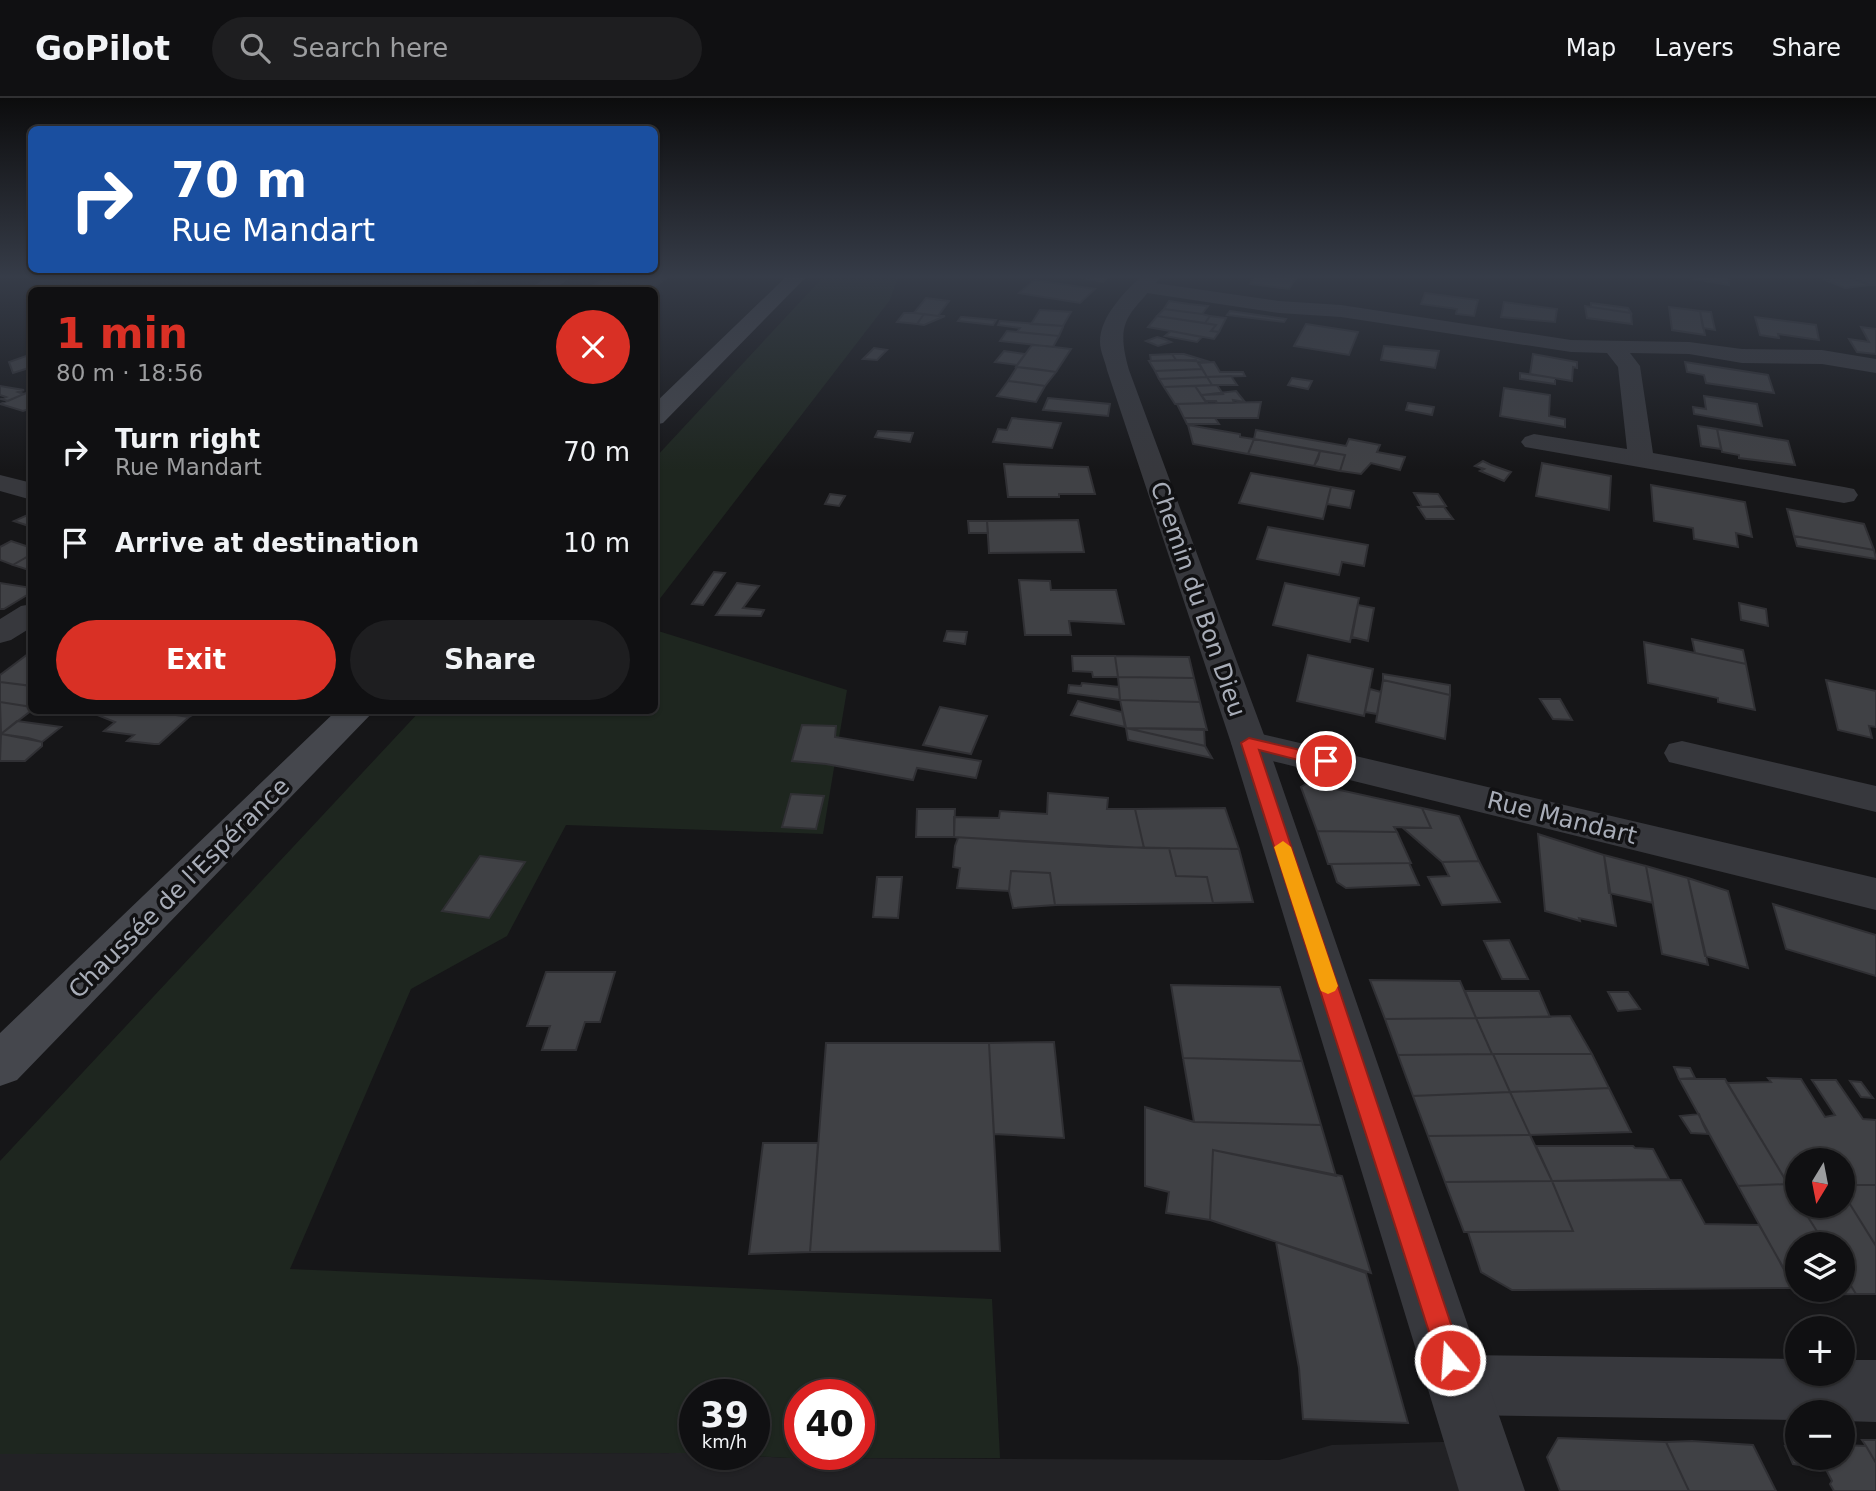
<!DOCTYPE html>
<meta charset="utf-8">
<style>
body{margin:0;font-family:"DejaVu Sans",sans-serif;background:#1e1e20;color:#f1f3f6;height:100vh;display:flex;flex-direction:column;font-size:26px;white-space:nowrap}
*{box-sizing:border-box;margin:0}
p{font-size:23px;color:#9c9d9f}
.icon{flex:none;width:38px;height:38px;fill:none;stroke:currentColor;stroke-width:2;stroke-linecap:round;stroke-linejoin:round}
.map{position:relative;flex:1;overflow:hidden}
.sheet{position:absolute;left:28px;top:189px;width:630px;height:427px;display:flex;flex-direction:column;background:#101012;border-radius:10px;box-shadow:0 2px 5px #0004,0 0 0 2px #303032}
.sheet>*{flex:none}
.hud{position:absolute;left:28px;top:28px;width:630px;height:147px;border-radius:10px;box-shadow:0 2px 5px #0004,0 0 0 2px #303032;background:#1a4fa0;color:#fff;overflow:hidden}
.needle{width:46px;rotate:190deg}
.tools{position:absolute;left:1785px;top:1050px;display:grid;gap:14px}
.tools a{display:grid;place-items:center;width:70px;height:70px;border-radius:50%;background:#101012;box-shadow:0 2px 5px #0004,0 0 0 2px #303032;font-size:35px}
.speed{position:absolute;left:679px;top:1281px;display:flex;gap:14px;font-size:35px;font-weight:700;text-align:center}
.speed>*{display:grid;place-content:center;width:91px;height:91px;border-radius:50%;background:#101012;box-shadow:0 2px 5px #0004,0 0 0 2px #303032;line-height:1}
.speed small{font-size:18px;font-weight:400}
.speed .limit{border:10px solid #d22;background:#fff;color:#111}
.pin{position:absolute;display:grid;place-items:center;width:60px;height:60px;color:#fff;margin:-30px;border:4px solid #fff;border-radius:50%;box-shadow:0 2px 7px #0007}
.me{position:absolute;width:77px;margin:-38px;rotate:342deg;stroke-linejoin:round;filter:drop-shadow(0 0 5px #0008)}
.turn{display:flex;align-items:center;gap:24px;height:147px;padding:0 28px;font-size:32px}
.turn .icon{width:91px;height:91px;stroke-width:2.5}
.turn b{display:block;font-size:49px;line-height:60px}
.round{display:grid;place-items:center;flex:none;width:74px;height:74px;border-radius:37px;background:#1e1e20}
.overview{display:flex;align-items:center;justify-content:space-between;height:119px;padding:0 28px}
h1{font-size:42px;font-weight:700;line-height:52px;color:#d93025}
.cta{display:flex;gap:14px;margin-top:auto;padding:14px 28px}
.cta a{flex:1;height:80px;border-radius:42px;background:#d93025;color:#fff;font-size:28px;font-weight:700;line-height:80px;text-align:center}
.cta a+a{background:#1e1e20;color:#f1f3f6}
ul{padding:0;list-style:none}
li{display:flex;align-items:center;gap:21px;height:91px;padding:0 28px}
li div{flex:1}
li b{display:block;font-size:26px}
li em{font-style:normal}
header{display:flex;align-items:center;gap:42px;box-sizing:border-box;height:98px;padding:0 35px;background:#101012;border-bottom:2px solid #303032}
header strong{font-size:33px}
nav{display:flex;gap:38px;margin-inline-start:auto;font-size:24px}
.search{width:490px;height:63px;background:#1e1e20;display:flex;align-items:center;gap:18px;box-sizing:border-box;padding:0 24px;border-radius:38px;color:#9c9d9f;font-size:26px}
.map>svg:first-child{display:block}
.built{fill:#222225}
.green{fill:#1e261f;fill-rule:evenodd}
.building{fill:#404145;stroke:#303034;stroke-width:2}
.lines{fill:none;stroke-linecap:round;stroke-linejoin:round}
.minor{fill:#37383d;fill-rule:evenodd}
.tertiary{fill:#37383d;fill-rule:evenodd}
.secondary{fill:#45474d;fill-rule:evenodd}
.route{fill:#d93025;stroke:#8d1f18;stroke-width:2}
.slow{fill:#f59e0b}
.labels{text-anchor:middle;stroke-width:7;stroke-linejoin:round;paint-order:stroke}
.street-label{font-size:24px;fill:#a8adb8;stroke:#111113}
</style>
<header>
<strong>GoPilot</strong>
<div class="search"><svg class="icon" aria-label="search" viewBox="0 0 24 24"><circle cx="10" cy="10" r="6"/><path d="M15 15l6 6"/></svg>Search here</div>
<nav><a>Map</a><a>Layers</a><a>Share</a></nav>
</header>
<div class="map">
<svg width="1876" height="1393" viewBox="0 0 1876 1393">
<rect width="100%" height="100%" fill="#161618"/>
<path class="built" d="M1477,1343L1492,1393H0V1356L695,1355L790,1360L1279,1362L1332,1347Z"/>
<path class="green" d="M825,177H899L890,202L655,507V360Z
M655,532L847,592L823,736L566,727L507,838L411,891L290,1171L992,1201L1000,1360H790L714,1356H754V1297H695V1355L0,1356V1063L420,613L654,612ZM800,1297H859V1356H800Z"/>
<path class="building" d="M609,177H671L653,190L601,183Z
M1068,177H1109L1103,184Z
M1255,177H1298L1289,191L1250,186Z
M1693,177L1729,179V187L1693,181Z
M1876,177V187H1870L1848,179Z
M457,178L480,181H481L473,185L449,182Z
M1848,179L1870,187L1845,190L1823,181Z
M1034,182L1095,191L1080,205L1019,195Z
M601,183L637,187L629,192L590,189Z
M1425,195L1478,202L1474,218L1456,216L1457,211L1421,206Z
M926,200L949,203L938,218L914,215Z
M1169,203L1189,206L1208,208L1202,216L1164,211Z
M1504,204L1557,211L1555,224L1501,219Z
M1591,205L1628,210L1631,215L1591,209Z
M1585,208L1631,215L1632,226L1587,220Z
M1669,209L1700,213L1705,237L1672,232Z
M1164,211L1202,216L1210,218L1205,225L1157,218Z
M1040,212L1058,213L1071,214L1063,228L1031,226Z
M1230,213L1286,221L1284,224L1227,217Z
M1700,213L1711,214L1715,232L1703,230Z
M904,215H915L924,216L917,226L897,224Z
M924,216L938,218H945L924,227L917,226Z
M1157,218L1216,227L1211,233L1219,234L1214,241L1148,229Z
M1210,218L1226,220L1219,234L1211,233L1216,227L1205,225Z
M961,219H963L996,222L993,227L958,223Z
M1755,219L1816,227L1819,242L1778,236L1779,240L1760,237Z
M1000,223L1063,228V229L1059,238L1017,234L1020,230L998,227Z
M1306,226L1358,234L1349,257L1294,248Z
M1861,229L1876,231V256L1857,254L1849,241L1869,244Z
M1007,233L1029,235L1059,238L1053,249L1000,243Z
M1171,233L1186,236L1202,239L1197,244L1165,238Z
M1157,239L1164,241L1171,244L1158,248L1146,243Z
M1032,247L1046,248L1071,251L1056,274L1016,269Z
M1384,248L1439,253L1435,270L1381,262Z
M874,250L887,252L877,262L863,261Z
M1004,253L1025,256L1017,267L995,264Z
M1172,256L1176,262L1151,263L1150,257Z
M1172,256H1184L1210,264L1176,262Z
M1533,256L1577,264V270L1573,269L1572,283L1530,276Z
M26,258L32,260V269L13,275L9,264Z
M1196,262L1202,271L1155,273L1149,263Z
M1214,264L1220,274H1243L1245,278L1207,279L1199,265Z
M1685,264L1768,277L1774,295L1706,285L1704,277L1687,274Z
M1017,269L1036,271L1056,274L1045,288L1008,283Z
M1202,271L1207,279L1159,281L1155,273Z
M1520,275L1555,280V286L1520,281Z
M1231,278L1237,287H1212L1207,279Z
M1207,279L1212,287L1164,289L1159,281Z
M1292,280L1312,283L1308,291L1288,287Z
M1008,283L1026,285L1045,288L1036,304L997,298Z
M1217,287L1223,296L1201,297L1195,288Z
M0,288L24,292L18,294L24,296L8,303L1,301L6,299L0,297Z
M1195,288L1207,305L1175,306L1164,289Z
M1504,290L1550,297L1549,318L1565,321V329L1500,318Z
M31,293L32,310L23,313L0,306Z
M1236,293L1245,304L1233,302L1234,305H1217L1216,303H1205L1201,297Z
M1704,298L1757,306L1762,328L1694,316L1693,309L1706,311Z
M1048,300L1110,306L1108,318L1043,312Z
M1261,304L1258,320H1184L1177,306Z
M1408,305L1434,309L1432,317L1406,312Z
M1012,320L1061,325L1052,350L993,344L998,331L1007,332Z
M1184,320H1215L1219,326H1187Z
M1188,327L1240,336V339L1254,341L1248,356L1193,346Z
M1698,328L1717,331L1721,351L1701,348Z
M1717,331L1788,343L1795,367L1739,360V357L1722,354Z
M1256,332L1346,348L1349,341L1380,347L1377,354L1405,359L1400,372L1371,365L1361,376L1340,373L1345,357L1254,341Z
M878,333L913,335L910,344L875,339Z
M1254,341L1320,353L1318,361L1314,368L1248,356Z
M1320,353L1345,357L1340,373L1314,368Z
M1483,363L1491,367L1511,374L1504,383L1480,373L1484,371L1475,368Z
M1542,365L1611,378L1609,412L1536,398Z
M1004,366L1088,369L1095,396H1059V399H1008Z
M1251,375L1331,389L1323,421L1239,405Z
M1651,387L1745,404L1752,439L1736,435L1738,449L1694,441L1693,430L1654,423Z
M1331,389L1354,393L1350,410L1327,406Z
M1414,395L1438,396L1446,408L1422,409Z
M830,396L845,398L839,408L825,406Z
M1418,409H1444L1453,421H1426Z
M1787,411L1864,426L1874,452L1794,438Z
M32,415V429L14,423Z
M1078,422L1084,454L989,455L987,423Z
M968,423H987L988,435H969Z
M1268,429L1368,447L1364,468L1342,464L1339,477L1257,461Z
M1794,438L1874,452L1876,461L1797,448Z
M11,443L32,450V456L13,467L0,462V449Z
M32,456V473L13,467Z
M714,474L725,475L703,507L692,506Z
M1019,482L1050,483L1051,492H1116L1124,526L1069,523L1071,537H1025Z
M0,485L32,490V494L4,511H0Z
M737,485L759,488L743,510L764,512L761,518L716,517Z
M1285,485L1359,500L1350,544L1273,527Z
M1739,505L1766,511L1768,528L1741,522Z
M1358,507L1374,510L1368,543L1352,539Z
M947,533L967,534L965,546L944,543Z
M1692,541L1743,552L1746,566L1695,555Z
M1644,544L1746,566L1755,612L1718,604V600L1648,585Z
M32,553V588L0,584V577Z
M1308,557L1373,571L1364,618L1297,603Z
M1072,558H1115L1118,579H1093L1092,574L1073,573Z
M1115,558L1189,559L1194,580L1118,579Z
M1383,576L1450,587V597L1383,582Z
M1118,579L1194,580L1200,604L1120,602Z
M1383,582L1450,597L1445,641L1376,624Z
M1826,582L1876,593V629L1869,628L1872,640L1838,632Z
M0,584L32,588V609L0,604Z
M1082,585L1119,589L1120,602L1068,595L1069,587L1081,588Z
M1370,591L1381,594L1377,616L1365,614Z
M1540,601H1560L1572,622L1553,621Z
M1120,602L1200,604L1207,632L1126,630Z
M1078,603L1122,614L1125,629L1071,617Z
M0,604L32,609V612L1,636Z
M940,609L987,618L971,656L923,647Z
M85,612H143L189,619L159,646H154L127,643L134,637L104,633L115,624Z
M143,612H201L189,619Z
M17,623L61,629L42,644L1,636Z
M802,627L836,628L835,639L981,663L976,680L917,670L913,682L826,666L792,663Z
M1126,630L1204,631L1205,648Z
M1126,630L1205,648L1212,660L1128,642Z
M1,636L28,640L42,644V648L25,663H0Z
M1308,685L1422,710L1431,730L1394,729L1397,734L1317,733L1301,689Z
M1048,695L1108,700L1107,711H1135L1144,750L954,739V719L999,720L1000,713L1047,716Z
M791,696L824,698L816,731L782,729Z
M1225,710L1239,751L1144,750L1135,711Z
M1422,710L1459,718L1479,763L1442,764L1403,730H1431Z
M917,711H955L954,739H916Z
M1317,733L1397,734L1411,765L1328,766Z
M1538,736L1604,757L1616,828L1579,820L1580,823L1545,813Z
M954,739L1111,749L1169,750L1176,778L1207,779L1213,805L1055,807L1050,775L1011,773L1009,793L957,790L960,770L953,769L955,748L958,740Z
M1169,750L1239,751L1253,804L1213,805L1207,779L1176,778Z
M1604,757L1646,768L1653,805L1609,795Z
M480,758L525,764L489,820L442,813Z
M1479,763L1500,804L1442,807L1428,779L1449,778L1442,764Z
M1409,765L1419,787L1346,790L1337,784L1331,766Z
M1646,768L1688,780L1708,867L1662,856Z
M1011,773L1050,775L1055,807L1013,810L1009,793Z
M877,779H902L898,820L873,819Z
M1688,780L1728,793L1748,870L1705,858Z
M1773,806L1876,837V878L1786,851Z
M1509,842L1528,881H1502L1484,843Z
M546,874H615L600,924H585L576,952H542L550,928H527Z
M1370,882L1460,883L1476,920L1385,921Z
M1171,887L1280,889L1302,963L1183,960Z
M1465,893H1539L1550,919L1476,920Z
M1608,894H1628L1640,911L1618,913Z
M1570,918L1592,956H1492L1476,920Z
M1476,920L1492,956L1398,957L1385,921Z
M1054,944L1064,1040L994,1036L989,945Z
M826,945H989L1000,1153L810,1154Z
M1493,956L1510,994L1413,998L1398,957Z
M1493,956H1592L1609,990L1510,994Z
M1183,960L1302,963L1321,1027L1194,1024Z
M1674,969L1690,970L1695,980L1679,981Z
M1768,980L1801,981L1825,1019L1835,1017L1812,982H1836L1863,1021L1876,1022V1087H1843V1062H1797V1086H1788L1727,985L1771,984Z
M1679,981H1725L1788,1086L1738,1088Z
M1850,983L1861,984L1873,1000L1861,999Z
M1609,990L1631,1034L1530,1037L1510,994Z
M1510,994L1530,1037L1428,1038L1413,998Z
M1145,1009L1194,1024L1321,1027L1336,1078L1213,1052L1210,1122L1166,1115L1169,1094L1145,1088Z
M1699,1016L1703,1026L1708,1036L1691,1035L1680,1018Z
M1530,1037L1552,1083L1445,1084L1428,1038Z
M763,1045H818L810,1154L749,1156Z
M1536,1048H1633L1635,1050L1653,1051L1669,1081L1552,1083Z
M1213,1052L1342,1078L1371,1175L1210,1122Z
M1681,1082L1705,1126L1759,1127L1795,1190L1512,1192L1481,1174L1468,1134L1573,1133L1552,1083Z
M1552,1083L1573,1133L1464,1134L1445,1084Z
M1788,1086L1797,1101V1108H1801L1825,1146H1797V1192H1843V1175L1856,1196L1798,1197L1738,1088Z
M1843,1087H1876V1148L1843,1095Z
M1843,1095L1876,1148V1196H1856L1843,1175V1146H1825L1801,1108H1843Z
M1276,1144L1366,1175L1408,1325L1303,1321L1299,1270Z
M1558,1340L1666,1344L1689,1393H1560L1547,1359Z
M1862,1342H1876V1365L1866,1348Z
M1692,1343L1753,1347L1776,1393H1689L1666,1344Z
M1843,1347L1866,1348L1876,1365V1393H1834L1830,1386L1832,1383L1820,1360H1843Z
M1785,1348H1797V1360H1811L1816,1369L1793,1366Z"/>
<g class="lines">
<path class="minor" d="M552,177H574L553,192H531L533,188Z
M1141,183L1279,203L1341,207L1571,242L1689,244L1742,251L1822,252L1876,261V275L1822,266L1742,265L1689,256L1630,255L1640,268L1653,355L1844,389L1854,391L1858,397L1854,403L1844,405L1525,349L1521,344L1525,339L1534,336L1627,351L1618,269L1607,255L1571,254L1341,219L1279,215L1134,193L1131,189L1134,185Z
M0,377L32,385V402L0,393Z
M32,506V529L11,542L0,545V521L21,508Z
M1249,633L1876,780V812L1236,654L1231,645L1236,636Z
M1682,643L1876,688V714L1669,664L1664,655L1669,646Z
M1459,1257L1797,1261V1276H1843V1262H1876V1324L1843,1323V1314H1797V1322L1459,1317L1437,1309L1429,1287L1437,1265Z"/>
<path class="tertiary" d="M1142,177H1162C1133,217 1113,217 1129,272L1267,645L1525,1393H1459L1231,645L1107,272C1105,263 1100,253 1100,244C1100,218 1125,194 1142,177Z"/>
<path class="secondary" d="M788,177H808L663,325L654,327V306Z
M337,612H375L17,982L0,988V935Z"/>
</g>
<linearGradient id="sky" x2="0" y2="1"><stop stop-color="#0c0c0d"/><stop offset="0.48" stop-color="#363c48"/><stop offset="1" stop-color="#363c48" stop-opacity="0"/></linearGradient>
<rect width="1876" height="372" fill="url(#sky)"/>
<path class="route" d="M1249,640L1326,658L1334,663L1326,669L1259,652L1463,1262L1459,1271L1450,1274L1442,1271L1438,1262L1241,645Z"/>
<path class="slow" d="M1283,743L1291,749L1338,888L1335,893L1328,896L1321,893L1319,888L1274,749Z"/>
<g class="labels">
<g class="street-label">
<text transform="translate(1198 501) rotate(71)" y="8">Chemin du Bon Dieu</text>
<text transform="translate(1562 720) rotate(14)" y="8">Rue Mandart</text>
<text transform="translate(179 790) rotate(-45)" y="8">Chaussée de l'Espérance</text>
</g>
</g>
</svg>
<div class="tools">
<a><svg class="needle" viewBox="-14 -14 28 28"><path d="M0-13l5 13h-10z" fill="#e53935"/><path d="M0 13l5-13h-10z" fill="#9c9d9f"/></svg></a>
<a><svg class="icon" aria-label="layers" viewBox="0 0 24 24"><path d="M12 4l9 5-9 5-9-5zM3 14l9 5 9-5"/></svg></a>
<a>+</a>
<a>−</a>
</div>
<div class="speed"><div>39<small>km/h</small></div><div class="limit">40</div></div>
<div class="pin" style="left:1326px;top:663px;background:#d93025"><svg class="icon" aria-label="arrive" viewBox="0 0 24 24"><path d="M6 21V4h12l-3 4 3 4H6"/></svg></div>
<svg class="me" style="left:1450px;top:1262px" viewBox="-20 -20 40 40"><circle r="17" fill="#d93025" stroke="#fff" stroke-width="3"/><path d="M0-11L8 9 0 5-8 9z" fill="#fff"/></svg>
<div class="hud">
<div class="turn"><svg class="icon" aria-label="right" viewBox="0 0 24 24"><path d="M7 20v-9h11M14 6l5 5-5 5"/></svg><div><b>70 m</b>Rue Mandart</div></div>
</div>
<section class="sheet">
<div class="overview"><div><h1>1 min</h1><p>80 m · 18:56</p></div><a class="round" style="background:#d93025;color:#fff"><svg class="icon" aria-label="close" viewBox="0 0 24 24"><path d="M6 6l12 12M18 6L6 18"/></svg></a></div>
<ul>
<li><svg class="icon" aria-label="right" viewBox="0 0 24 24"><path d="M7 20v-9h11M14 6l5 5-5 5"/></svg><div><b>Turn right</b><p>Rue Mandart</p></div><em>70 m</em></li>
<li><svg class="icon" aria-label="arrive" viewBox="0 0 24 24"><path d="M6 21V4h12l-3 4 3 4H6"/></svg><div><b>Arrive at destination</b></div><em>10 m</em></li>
</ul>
<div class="cta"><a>Exit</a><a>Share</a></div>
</section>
</div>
